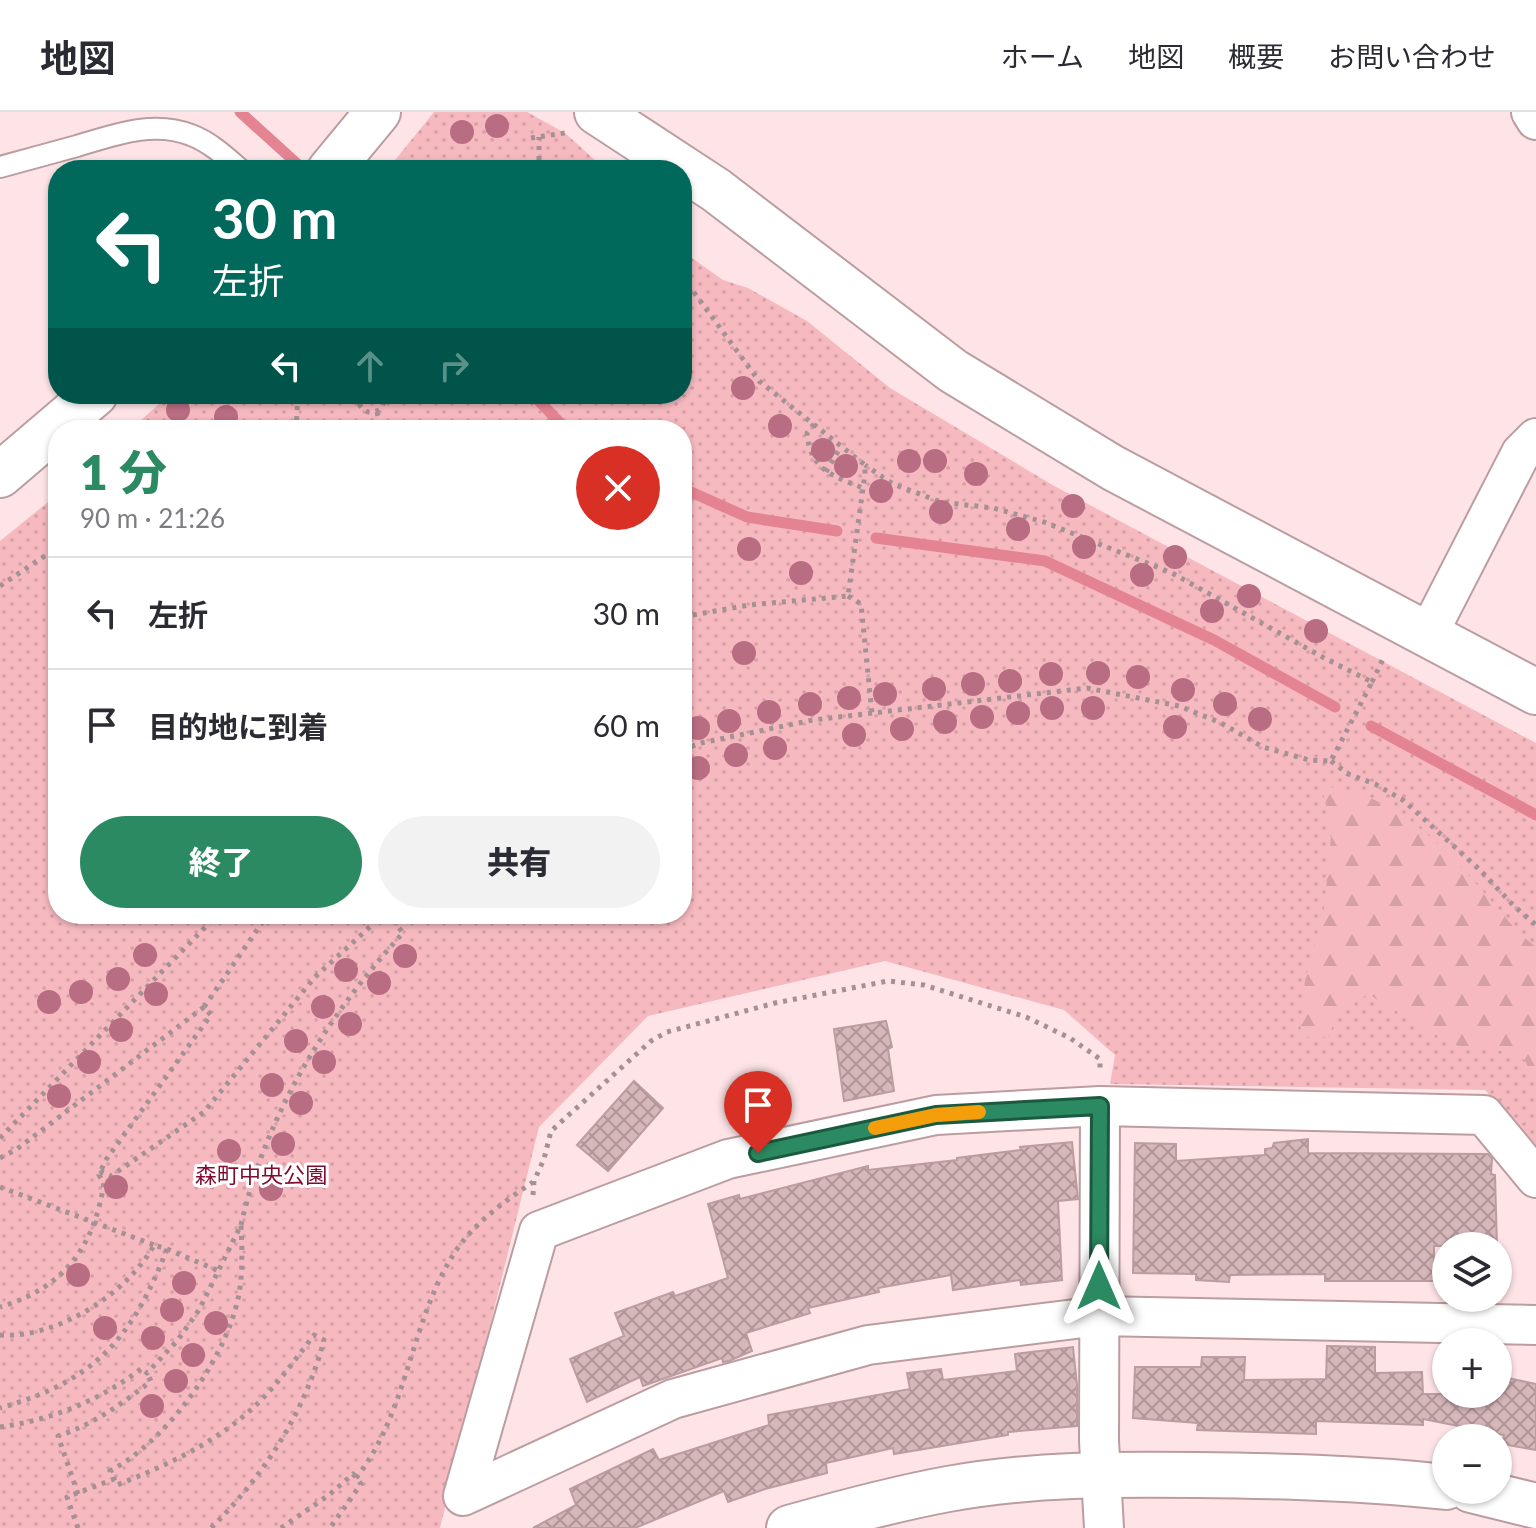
<!DOCTYPE html>
<html lang="ja">
<meta charset="utf-8">
<style>
body{margin:0;font-family:Lato,"Noto Sans JP",sans-serif;background:#f2f2f3;color:#2b2b33;height:100vh;display:flex;flex-direction:column;font-size:30px;white-space:nowrap}
*{box-sizing:border-box;margin:0}
p{font-size:26px;color:#7c7c81}
.icon{flex:none;width:44px;height:44px;fill:none;stroke:currentColor;stroke-width:2;stroke-linecap:round;stroke-linejoin:round}
.map{position:relative;flex:1;overflow:hidden}
.side{position:absolute;left:48px;top:308px;width:644px;height:504px;display:flex;flex-direction:column;background:#fff;border-radius:32px;box-shadow:0 2px 6px #0004}
.side>*{flex:none}
.banner{position:absolute;left:48px;top:48px;width:644px;height:244px;border-radius:32px;box-shadow:0 2px 6px #0004;background:#00695c;color:#fff;overflow:hidden}
.tools{position:absolute;left:1432px;top:1120px;display:grid;gap:16px}
.tools a{display:grid;place-items:center;width:80px;height:80px;border-radius:50%;background:#fff;box-shadow:0 2px 6px #0004;font-size:40px}
.pin{position:absolute;display:grid;place-items:center;width:68px;height:68px;color:#fff;margin:-82px -34px;border-radius:50% 50% 50% 0;rotate:-45deg;box-shadow:0 0 8px #0007}
.pin .icon{rotate:45deg}
.me{position:absolute;width:88px;margin:-44px;rotate:0deg;stroke-linejoin:round;filter:drop-shadow(0 0 6px #0008)}
.turn{display:flex;align-items:center;gap:28px;height:168px;padding:0 32px;font-size:36px}
.turn .icon{width:104px;height:104px;stroke-width:2.5}
.turn b{display:block;font-size:56px;line-height:68px}
.lanes{display:flex;align-items:center;height:76px;padding:0 32px;background:#0003;justify-content:center;gap:40px;direction:ltr}
.lanes .off{opacity:.35}
.round{display:grid;place-items:center;flex:none;width:84px;height:84px;border-radius:42px;background:#f2f2f3}
.overview{display:flex;align-items:center;justify-content:space-between;height:136px;padding:0 32px}
h1{font-size:48px;font-weight:800;line-height:60px;color:#2b8a61}
.button{display:flex;gap:16px;margin-top:auto;padding:16px 32px}
.button a{flex:1;height:92px;border-radius:48px;background:#2b8a61;color:#fff;font-size:32px;font-weight:800;line-height:92px;text-align:center}
.button a+a{background:#f2f2f3;color:#2b2b33}
ul{padding:0;list-style:none}
li{display:flex;align-items:center;gap:24px;height:112px;padding:0 32px;border-top:2px solid #e1e1e2}
li div{flex:1}
li b{display:block;font-size:30px}
li em{font-style:normal}
header{display:flex;align-items:center;gap:48px;box-sizing:border-box;height:112px;padding:0 40px;background:#fff;border-bottom:2px solid #e1e1e2}
header strong{font-size:38px}
nav{display:flex;gap:44px;margin-inline-start:auto;font-size:28px}
.map>svg:first-child{display:block}
.grass{fill:url(#grass-dots)}
.forest{fill:url(#forest-firs)}
.lines{fill:none;stroke-linecap:round;stroke-linejoin:round}
.stream{stroke:#e48492;stroke-width:11}
.building{fill:url(#building-cross-hatch);stroke:#bb9da0;stroke-width:2}
.lane-casing{stroke:#bb9da0;stroke-width:24}
.street-casing{stroke:#bb9da0;stroke-width:42}
.secondary-casing{stroke:#bb9da0;stroke-width:48}
.path{stroke:#a59193;stroke-width:5;stroke-dasharray:4 6;stroke-linecap:butt}
.lane{stroke:#fff;stroke-width:20}
.street{stroke:#fff;stroke-width:38}
.secondary{stroke:#fff;stroke-width:44}
.tree{fill:#b96d82}
.route-casing{stroke:#1c5a3f;stroke-width:20}
.route{stroke:#2b8a61;stroke-width:14}
.slow{stroke:#f59e0b;stroke-width:14}
.labels{text-anchor:middle;stroke-width:6;stroke-linejoin:round;paint-order:stroke}
.park-label{font-size:22px;fill:#810c31;stroke:#fff}
</style>
<header>
<strong>地図</strong>
<nav><a>ホーム</a><a>地図</a><a>概要</a><a>お問い合わせ</a></nav>
</header>
<div class="map">
<svg width="1536" height="1416" viewBox="0 0 1536 1416">
<defs>
<pattern id="grass-dots" width="8" height="8" patternUnits="userSpaceOnUse" patternTransform="scale(2)"><rect width="8" height="8" fill="#f6b9c0"/><path d="M2 2h.1M6 6h.1" fill="none" stroke="#d49fa5" stroke-width="1.8" stroke-linecap="round"/></pattern>
<pattern id="forest-firs" width="22" height="20" patternUnits="userSpaceOnUse" patternTransform="scale(2)"><rect width="22" height="20" fill="#f6b9c0"/><path d="M5 1l3.5 6h-7zM16 11l3.5 6h-7z" fill="#d49fa5"/></pattern>
<pattern id="building-cross-hatch" width="8" height="8" patternUnits="userSpaceOnUse" patternTransform="scale(2)"><rect width="8" height="8" fill="#d6b7ba"/><path d="M0 0l8 8M0 8l8-8" fill="none" stroke="#af9598"/></pattern>
</defs>
<rect width="100%" height="100%" fill="#fee4e6"/>
<path class="grass" d="M434,0H527L565,21L606,58H387Z
M682,139L723,168L748,176L807,209L890,276L1056,375L1536,631V1033L1485,978L1110,972L1115,943L1064,898L885,849L648,904L539,1015L440,1416H0V429L58,382V802H682V318H130L170,282H682Z"/>
<path class="forest" d="M1321,674C1411,681 1466,762 1522,824L1536,835V973L1525,948L1498,938L1453,933L1368,882L1336,903L1329,925H1300L1305,868L1324,797L1332,715Z"/>
<g class="lines">
<path class="stream" d="M240,0L304,58
M532,282L567,318
M682,376L747,405L837,419
M876,426L1045,449L1214,528L1335,595
M1371,614L1536,703"/>
</g>
<path class="building" d="M886,909L892,935L888,937L894,979L844,989L834,917Z
M634,969L663,996L608,1059L577,1033Z
M1308,1027V1041L1488,1042L1492,1047L1491,1062L1495,1063L1497,1134H1434V1169H1325V1162L1230,1163L1229,1170L1196,1168V1162L1133,1161L1135,1031L1176,1032V1049L1265,1043V1037L1272,1036L1274,1031Z
M1072,1030L1078,1087L1058,1089L1062,1168L1021,1173L1020,1168L953,1178L951,1163L878,1176L879,1180L808,1196L810,1201L746,1221L752,1239L729,1249L723,1250L722,1246L643,1274L640,1265L587,1290L570,1247L624,1224L615,1201L673,1180L675,1184L728,1166L708,1092L739,1083L740,1087L868,1054V1058L957,1048V1046L1021,1038L1020,1035Z
M1327,1234L1375,1235V1261L1422,1260L1423,1282H1498V1264L1536,1272V1338L1502,1332L1504,1323L1423,1307V1313L1316,1309V1322L1197,1318L1198,1311L1133,1306L1135,1255H1201L1202,1245H1245L1244,1268L1326,1267Z
M1073,1235L1077,1273V1314L1008,1320V1323L894,1342L893,1336L826,1351L827,1361L765,1377L728,1390L724,1379L635,1416H533L576,1393L570,1377L653,1337L659,1348L769,1313L768,1303L910,1277L907,1261L941,1257L943,1268L1017,1259L1015,1242Z"/>
<g class="lines">
<defs>
<path id="lane" d="M0,55C26,48 51,41 77,34C114,23 153,8 191,23C210,30 226,45 241,58"/>
<path id="street" d="M1531,0L1536,8
M1428,522L1521,341L1536,326
M1100,994L1099,1329L1104,1416
M1536,1066L1484,1003L1100,994L936,1003L728,1047L539,1119L463,1384L673,1287L868,1233L1099,1204L1536,1213"/>
<path id="secondary" d="M597,0L716,78L953,259L1113,356L1536,580
M330,58L378,0
M0,363L95,282
M1471,1378L1536,1394
M789,1416C842,1401 894,1387 948,1377C1031,1362 1114,1362 1197,1363C1280,1364 1363,1366 1446,1375"/>
</defs>
<use href="#lane" class="lane-casing"/>
<use href="#street" class="street-casing"/>
<use href="#secondary" class="secondary-casing"/>
<path class="path" d="M531,26L565,21
M539,58V25
M682,164L759,269L865,353V362L848,484L749,493L682,505
M357,282C358,297 368,306 382,296L386,282
M377,300L381,318
M814,312L807,321C810,358 833,364 863,376
M296,318L298,282
M826,360L841,334
M0,474L58,435
M848,484L861,492L872,602
M1372,570L1384,545
M682,638L701,631L813,608L1087,576L1179,594L1221,611L1263,635L1309,648L1331,649L1372,570L1326,547L1172,461L1044,410L993,396L941,390L893,372L865,353
M1331,649L1348,662L1375,672L1403,688L1479,757L1514,794L1536,813
M395,811L405,802
M204,895L268,802
M0,1026L218,802
M0,1046L17,1037L204,895L211,903L105,1049L99,1063L104,1071C94,1135 64,1176 0,1195
M100,1059L111,1064L204,1000L315,865L384,802
M0,1075L154,1133
M533,1083L534,1069L544,1047L551,1019L651,929L667,920L775,891L888,869L924,873L1026,905L1070,926L1100,947V958
M241,1113C266,1002 327,904 403,821L388,802
M167,1137L219,1159
M0,1223C57,1227 128,1181 154,1133L167,1137C132,1227 95,1269 0,1296
M0,1315C52,1308 101,1288 142,1256L147,1261L177,1229L199,1198L241,1113C242,1137 243,1159 239,1182C227,1246 167,1329 110,1359L117,1373C165,1354 216,1331 255,1294C277,1273 295,1248 314,1223L324,1228C305,1300 264,1364 211,1416
M356,1366C408,1301 410,1209 455,1140C474,1111 505,1089 533,1070
M78,1382L58,1324C94,1312 122,1292 151,1269L147,1261
M78,1416L67,1385L114,1367
M281,1416L329,1383L353,1362L361,1372L330,1416"/>
<use href="#lane" class="lane"/>
<use href="#street" class="street"/>
<use href="#secondary" class="secondary"/>
</g>
<g class="tree">
<circle cx="497" cy="14" r="12"/>
<circle cx="462" cy="20" r="12"/>
<circle cx="743" cy="276" r="12"/>
<circle cx="178" cy="298" r="12"/>
<circle cx="226" cy="305" r="12"/>
<circle cx="780" cy="314" r="12"/>
<circle cx="823" cy="338" r="12"/>
<circle cx="909" cy="349" r="12"/>
<circle cx="935" cy="349" r="12"/>
<circle cx="846" cy="354" r="12"/>
<circle cx="976" cy="362" r="12"/>
<circle cx="881" cy="379" r="12"/>
<circle cx="1073" cy="394" r="12"/>
<circle cx="941" cy="400" r="12"/>
<circle cx="1018" cy="417" r="12"/>
<circle cx="1084" cy="435" r="12"/>
<circle cx="749" cy="437" r="12"/>
<circle cx="1175" cy="445" r="12"/>
<circle cx="801" cy="461" r="12"/>
<circle cx="1142" cy="463" r="12"/>
<circle cx="1249" cy="484" r="12"/>
<circle cx="1212" cy="499" r="12"/>
<circle cx="1316" cy="519" r="12"/>
<circle cx="744" cy="541" r="12"/>
<circle cx="1098" cy="561" r="12"/>
<circle cx="1051" cy="562" r="12"/>
<circle cx="1138" cy="565" r="12"/>
<circle cx="1010" cy="569" r="12"/>
<circle cx="973" cy="572" r="12"/>
<circle cx="934" cy="577" r="12"/>
<circle cx="1183" cy="578" r="12"/>
<circle cx="885" cy="582" r="12"/>
<circle cx="849" cy="586" r="12"/>
<circle cx="810" cy="592" r="12"/>
<circle cx="1225" cy="592" r="12"/>
<circle cx="1052" cy="596" r="12"/>
<circle cx="1093" cy="596" r="12"/>
<circle cx="769" cy="600" r="12"/>
<circle cx="1018" cy="601" r="12"/>
<circle cx="982" cy="605" r="12"/>
<circle cx="1260" cy="607" r="12"/>
<circle cx="729" cy="609" r="12"/>
<circle cx="945" cy="610" r="12"/>
<circle cx="1175" cy="615" r="12"/>
<circle cx="698" cy="616" r="12"/>
<circle cx="902" cy="617" r="12"/>
<circle cx="854" cy="623" r="12"/>
<circle cx="775" cy="636" r="12"/>
<circle cx="736" cy="643" r="12"/>
<circle cx="698" cy="656" r="12"/>
<circle cx="145" cy="843" r="12"/>
<circle cx="405" cy="844" r="12"/>
<circle cx="346" cy="858" r="12"/>
<circle cx="118" cy="867" r="12"/>
<circle cx="379" cy="871" r="12"/>
<circle cx="81" cy="880" r="12"/>
<circle cx="156" cy="882" r="12"/>
<circle cx="49" cy="890" r="12"/>
<circle cx="323" cy="895" r="12"/>
<circle cx="350" cy="912" r="12"/>
<circle cx="121" cy="918" r="12"/>
<circle cx="296" cy="929" r="12"/>
<circle cx="89" cy="950" r="12"/>
<circle cx="324" cy="950" r="12"/>
<circle cx="272" cy="973" r="12"/>
<circle cx="59" cy="984" r="12"/>
<circle cx="301" cy="991" r="12"/>
<circle cx="283" cy="1032" r="12"/>
<circle cx="229" cy="1039" r="12"/>
<circle cx="116" cy="1075" r="12"/>
<circle cx="271" cy="1077" r="12"/>
<circle cx="78" cy="1163" r="12"/>
<circle cx="184" cy="1171" r="12"/>
<circle cx="172" cy="1198" r="12"/>
<circle cx="216" cy="1211" r="12"/>
<circle cx="105" cy="1216" r="12"/>
<circle cx="153" cy="1226" r="12"/>
<circle cx="193" cy="1243" r="12"/>
<circle cx="176" cy="1269" r="12"/>
<circle cx="152" cy="1294" r="12"/>
</g>
<g class="lines">
<defs>
<path id="route" d="M758,1041L936,1003L1100,994L1099,1174"/>
</defs>
<use href="#route" class="route-casing"/>
<use href="#route" class="route"/>
<path class="slow" d="M875,1016L936,1003L979,1000"/>
</g>
<g class="labels">
<g class="park-label">
<text x="261" y="1071">森町中央公園</text>
</g>
</g>
</svg>
<div class="tools">
<a><svg class="icon" aria-label="layers" viewBox="0 0 24 24"><path d="M12 4l9 5-9 5-9-5zM3 14l9 5 9-5"/></svg></a>
<a>+</a>
<a>−</a>
</div>
<div class="pin" style="left:758px;top:1041px;background:#d93025"><svg class="icon" aria-label="arrive" viewBox="0 0 24 24"><path d="M6 21V4h12l-3 4 3 4H6"/></svg></div>
<svg class="me" style="left:1099px;top:1174px" viewBox="-20 -20 40 40"><path d="M0-17L14 15 0 8-14 15z" fill="#2b8a61" stroke="#fff" stroke-width="4"/></svg>
<div class="banner">
<div class="turn"><svg class="icon" aria-label="left" viewBox="0 0 24 24"><path d="M17 20v-9H6M10 6l-5 5 5 5"/></svg><div><b>30 m</b>左折</div></div>
<div class="lanes"><svg class="icon" aria-label="left" viewBox="0 0 24 24"><path d="M17 20v-9H6M10 6l-5 5 5 5"/></svg><svg class="icon off" aria-label="ahead" viewBox="0 0 24 24"><path d="M12 20V5M6 11l6-6 6 6"/></svg><svg class="icon off" aria-label="right" viewBox="0 0 24 24"><path d="M7 20v-9h11M14 6l5 5-5 5"/></svg></div>
</div>
<section class="side">
<div class="overview"><div><h1>1 分</h1><p>90 m · 21:26</p></div><a class="round" style="background:#d93025;color:#fff"><svg class="icon" aria-label="close" viewBox="0 0 24 24"><path d="M6 6l12 12M18 6L6 18"/></svg></a></div>
<ul>
<li><svg class="icon" aria-label="left" viewBox="0 0 24 24"><path d="M17 20v-9H6M10 6l-5 5 5 5"/></svg><div><b>左折</b></div><em>30 m</em></li>
<li><svg class="icon" aria-label="arrive" viewBox="0 0 24 24"><path d="M6 21V4h12l-3 4 3 4H6"/></svg><div><b>目的地に到着</b></div><em>60 m</em></li>
</ul>
<div class="button"><a>終了</a><a>共有</a></div>
</section>
</div>
